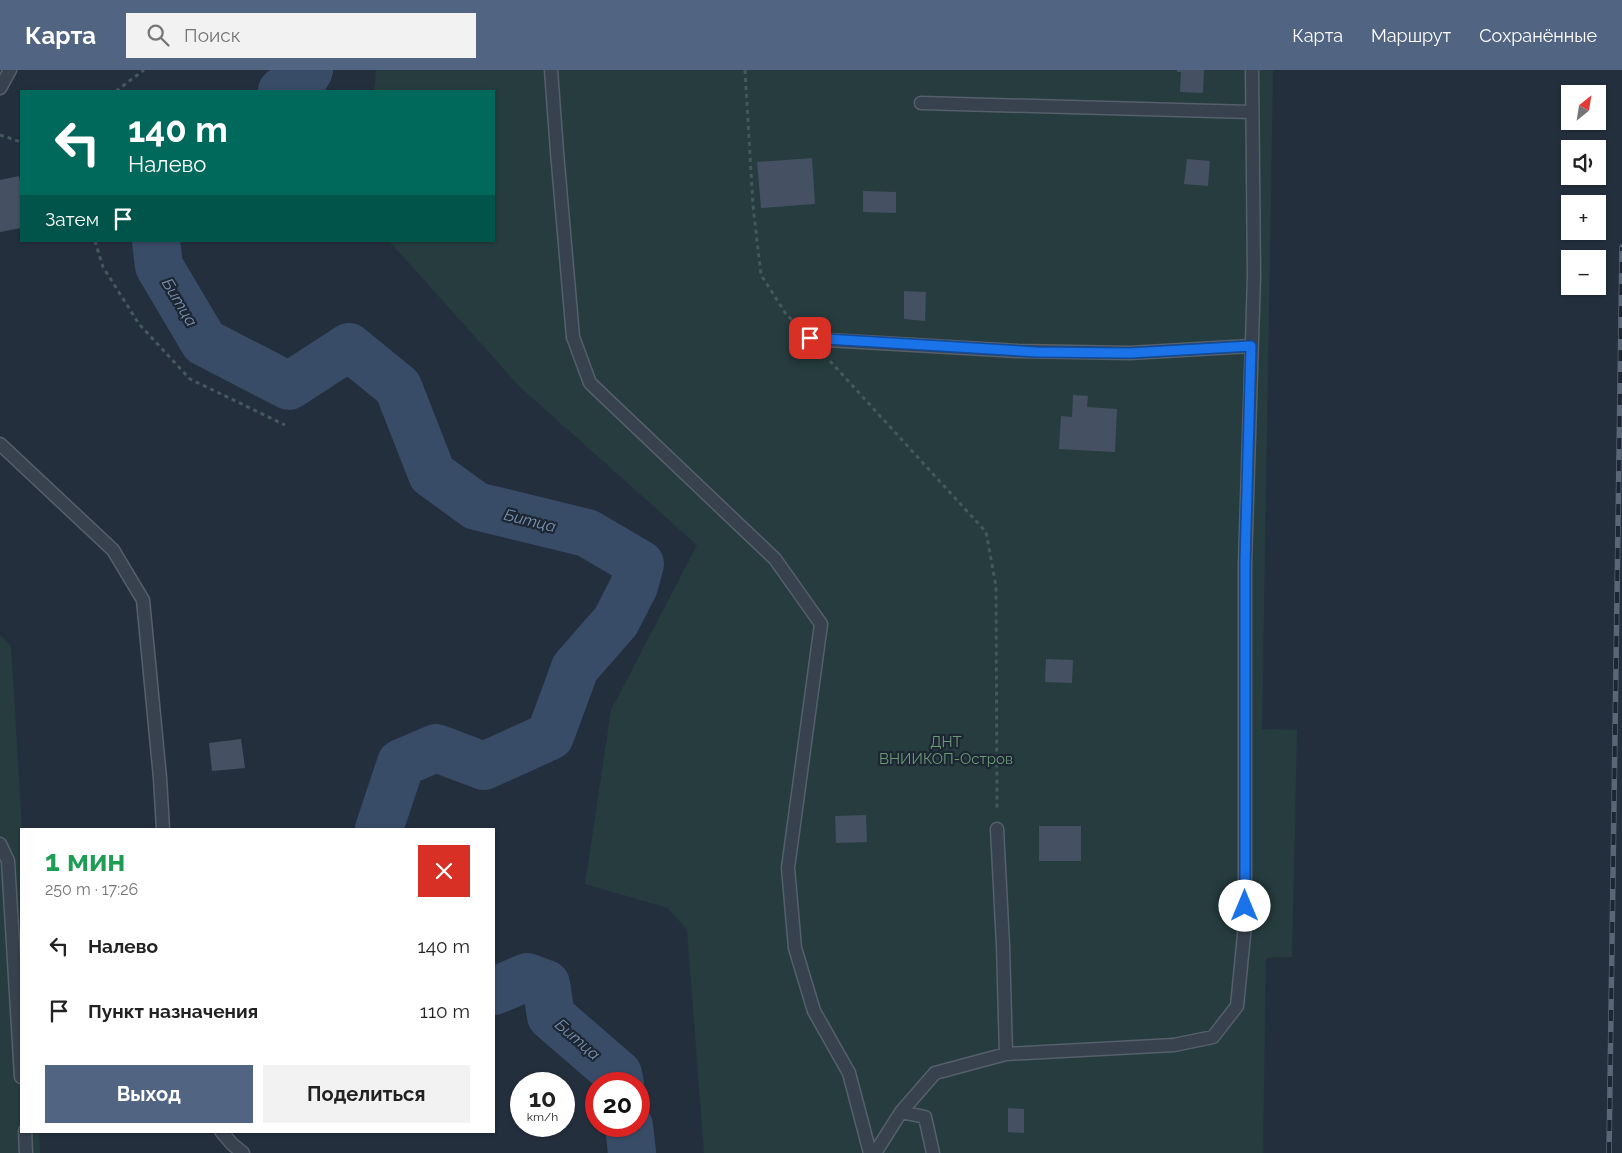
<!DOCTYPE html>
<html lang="ru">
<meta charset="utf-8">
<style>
body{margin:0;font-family:Raleway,sans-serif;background:#f2f2f2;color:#222;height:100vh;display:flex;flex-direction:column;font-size:19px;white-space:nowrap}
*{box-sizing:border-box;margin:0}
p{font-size:16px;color:#767676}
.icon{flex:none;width:28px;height:28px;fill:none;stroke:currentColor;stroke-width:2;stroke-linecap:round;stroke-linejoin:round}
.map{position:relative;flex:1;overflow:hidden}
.details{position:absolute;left:20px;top:758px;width:475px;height:305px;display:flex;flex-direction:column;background:#fff;border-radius:0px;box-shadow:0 1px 4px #0004}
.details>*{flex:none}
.guide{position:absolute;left:20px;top:20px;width:475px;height:152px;border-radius:0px;box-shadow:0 1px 4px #0004;background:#00695c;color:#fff;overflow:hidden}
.needle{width:32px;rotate:30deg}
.buttons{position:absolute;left:1561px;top:15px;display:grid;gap:10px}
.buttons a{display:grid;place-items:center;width:45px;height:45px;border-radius:0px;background:#fff;box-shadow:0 1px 4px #0004;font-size:25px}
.speed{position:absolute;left:510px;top:1002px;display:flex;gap:10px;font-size:25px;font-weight:700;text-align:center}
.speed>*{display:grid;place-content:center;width:65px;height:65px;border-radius:50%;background:#fff;box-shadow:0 1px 4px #0004;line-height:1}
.speed small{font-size:12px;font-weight:400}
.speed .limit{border:8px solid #d22;background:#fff;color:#111}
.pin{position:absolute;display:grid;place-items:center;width:42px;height:42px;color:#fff;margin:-21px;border-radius:10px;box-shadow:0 2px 8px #0006}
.me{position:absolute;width:55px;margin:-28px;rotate:0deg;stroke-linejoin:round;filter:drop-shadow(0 0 4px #0008)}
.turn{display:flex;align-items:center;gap:18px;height:105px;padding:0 25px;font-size:22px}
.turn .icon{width:65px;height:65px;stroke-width:2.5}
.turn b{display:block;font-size:35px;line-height:42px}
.then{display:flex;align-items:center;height:48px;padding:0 25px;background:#0003;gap:10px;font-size:19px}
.round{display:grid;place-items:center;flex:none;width:52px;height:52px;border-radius:0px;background:#f2f2f2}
.head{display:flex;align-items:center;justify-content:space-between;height:85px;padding:0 25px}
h1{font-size:30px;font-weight:700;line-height:38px;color:#1e9e55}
.button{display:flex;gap:10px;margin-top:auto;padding:10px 25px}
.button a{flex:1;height:58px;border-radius:0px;background:#516482;color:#fff;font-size:20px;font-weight:700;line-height:58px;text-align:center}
.button a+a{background:#f2f2f2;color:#222}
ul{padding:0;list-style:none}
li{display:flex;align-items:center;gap:15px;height:65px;padding:0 25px}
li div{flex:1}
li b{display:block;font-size:19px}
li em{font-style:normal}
header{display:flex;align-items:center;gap:30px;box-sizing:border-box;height:70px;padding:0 25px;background:#516482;color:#fff}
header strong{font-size:24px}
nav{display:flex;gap:28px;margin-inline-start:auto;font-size:18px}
.search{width:350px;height:45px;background:#f2f2f2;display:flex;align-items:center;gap:12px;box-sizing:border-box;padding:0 18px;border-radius:0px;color:#767676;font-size:19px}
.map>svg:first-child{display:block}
.green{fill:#263c3f}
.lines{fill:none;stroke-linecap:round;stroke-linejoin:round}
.river{stroke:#394c67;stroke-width:48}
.building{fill:#455162}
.service-casing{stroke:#565f6c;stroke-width:15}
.path{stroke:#44595c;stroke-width:3;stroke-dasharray:4 4;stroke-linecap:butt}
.service{stroke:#38414e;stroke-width:12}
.rail-casing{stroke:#5a6575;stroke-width:5.5}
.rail{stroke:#1d2633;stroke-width:4;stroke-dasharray:11;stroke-linecap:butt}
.route-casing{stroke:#114b97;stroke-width:12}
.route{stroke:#1a73e8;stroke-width:9}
.labels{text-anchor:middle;stroke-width:4.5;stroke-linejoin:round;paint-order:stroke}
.park-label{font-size:15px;fill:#6b9a76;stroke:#1d2633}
.water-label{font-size:16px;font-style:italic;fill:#7c92b1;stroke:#1d2633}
</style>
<header>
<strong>Карта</strong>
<div class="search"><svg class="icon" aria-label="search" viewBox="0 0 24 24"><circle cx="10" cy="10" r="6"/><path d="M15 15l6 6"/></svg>Поиск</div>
<nav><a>Карта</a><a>Маршрут</a><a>Сохранённые</a></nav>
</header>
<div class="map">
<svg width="1622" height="1083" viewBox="0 0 1622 1083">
<rect width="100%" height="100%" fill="#242f3e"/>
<path class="green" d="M376,0H1273L1262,659L1297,660L1292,887L1266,888L1263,1083H704L687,860L668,838L585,814L611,640L697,475L520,317L389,171H494V21H374Z
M0,565L11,576L22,759L21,1061H39L40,1083H0Z"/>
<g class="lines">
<path class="river" d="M282,21L305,7L309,0
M156,171L159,196L204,272L289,316L349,277L398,317L432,404L476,436L587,463L640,494L634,516L616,551L575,598L550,666L484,696L436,678L401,693L379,759
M494,921L527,907L546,914L551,946L618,1004L620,1014
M629,1056L632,1083"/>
</g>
<path class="building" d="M1177,0H1204L1203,23L1180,22L1181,2H1177Z
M812,88L815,134L761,138L757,92Z
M1187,89L1210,91L1208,116L1184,114Z
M19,106L21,116V158L0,162V110Z
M863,121L896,122V143L863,142Z
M904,221L926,222L925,251L904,249Z
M1073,325L1088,326L1087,337L1117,339L1115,382L1059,379L1061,346L1072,347Z
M1046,589L1073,590L1072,613L1045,612Z
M241,669L245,698L212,701L209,673Z
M866,745L867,772L836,773L835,746Z
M1039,756H1081V791H1039Z
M1008,1038L1024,1039V1063L1008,1062Z"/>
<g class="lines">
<defs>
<path id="service" d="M551,0L557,82L573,267L590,313L775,489L821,554L788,798L795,878L814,941L849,1003L870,1083
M0,18L10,0
M921,33L1251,42
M810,269L1018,281L1130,283L1251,276
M0,374L113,480L143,530L160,708L163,759
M997,759L1003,875L1006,984
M0,774L8,791L21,1007
M901,1042L925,1047L933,1083
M25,1061L26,1083
M221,1061L232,1074L243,1083
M875,1083L901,1042L935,1003L1006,984L1174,975L1213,967L1237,936L1245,855V493L1254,206L1252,0"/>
</defs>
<use href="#service" class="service-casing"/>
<path class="path" d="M745,0L753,136L761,205L786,244L797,255
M116,21L144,0
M0,65L21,72
M95,171L103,197L139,254L190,309L285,355
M830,291L986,462L996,516L997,741"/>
<use href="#service" class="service"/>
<defs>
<path id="rail" d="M1609,1083L1622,177"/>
</defs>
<use href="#rail" class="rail-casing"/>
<use href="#rail" class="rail"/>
</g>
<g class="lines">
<defs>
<path id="route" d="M810,268L1037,282L1130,283L1251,276L1245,493V836"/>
</defs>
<use href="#route" class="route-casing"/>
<use href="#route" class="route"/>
</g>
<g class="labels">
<g class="park-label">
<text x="946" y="677">ДНТ<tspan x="946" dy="17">ВНИИКОП-Остров</tspan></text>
</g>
<g class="water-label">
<text transform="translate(180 232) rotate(59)" y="6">Битца</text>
<text transform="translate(530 450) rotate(14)" y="6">Битца</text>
<text transform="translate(578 969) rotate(41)" y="6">Битца</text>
</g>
</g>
</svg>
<div class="buttons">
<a><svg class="needle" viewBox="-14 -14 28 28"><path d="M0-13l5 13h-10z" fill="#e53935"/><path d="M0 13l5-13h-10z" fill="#767676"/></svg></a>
<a><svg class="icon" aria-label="sound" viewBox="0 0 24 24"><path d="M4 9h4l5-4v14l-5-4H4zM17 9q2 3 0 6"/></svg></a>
<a>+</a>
<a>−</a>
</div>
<div class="speed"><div>10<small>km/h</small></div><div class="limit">20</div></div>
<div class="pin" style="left:810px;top:268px;background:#d93025"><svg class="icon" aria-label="arrive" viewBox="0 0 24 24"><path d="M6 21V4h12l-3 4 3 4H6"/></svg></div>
<svg class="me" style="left:1245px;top:836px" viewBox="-20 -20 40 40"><circle r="19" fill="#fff"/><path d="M0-13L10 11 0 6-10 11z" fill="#1a73e8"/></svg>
<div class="guide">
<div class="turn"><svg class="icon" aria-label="left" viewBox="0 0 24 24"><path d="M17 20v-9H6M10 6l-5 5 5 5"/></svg><div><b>140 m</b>Налево</div></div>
<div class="then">Затем<svg class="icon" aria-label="arrive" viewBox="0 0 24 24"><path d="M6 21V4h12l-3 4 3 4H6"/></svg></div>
</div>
<section class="details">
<div class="head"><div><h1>1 мин</h1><p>250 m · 17:26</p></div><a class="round" style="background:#d93025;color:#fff"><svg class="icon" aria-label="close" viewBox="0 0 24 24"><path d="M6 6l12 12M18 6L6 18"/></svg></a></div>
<ul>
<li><svg class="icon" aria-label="left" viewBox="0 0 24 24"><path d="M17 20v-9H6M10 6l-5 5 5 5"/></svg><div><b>Налево</b></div><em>140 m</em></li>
<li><svg class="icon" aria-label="arrive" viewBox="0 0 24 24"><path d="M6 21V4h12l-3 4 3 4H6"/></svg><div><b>Пункт назначения</b></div><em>110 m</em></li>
</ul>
<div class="button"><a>Выход</a><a>Поделиться</a></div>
</section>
</div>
